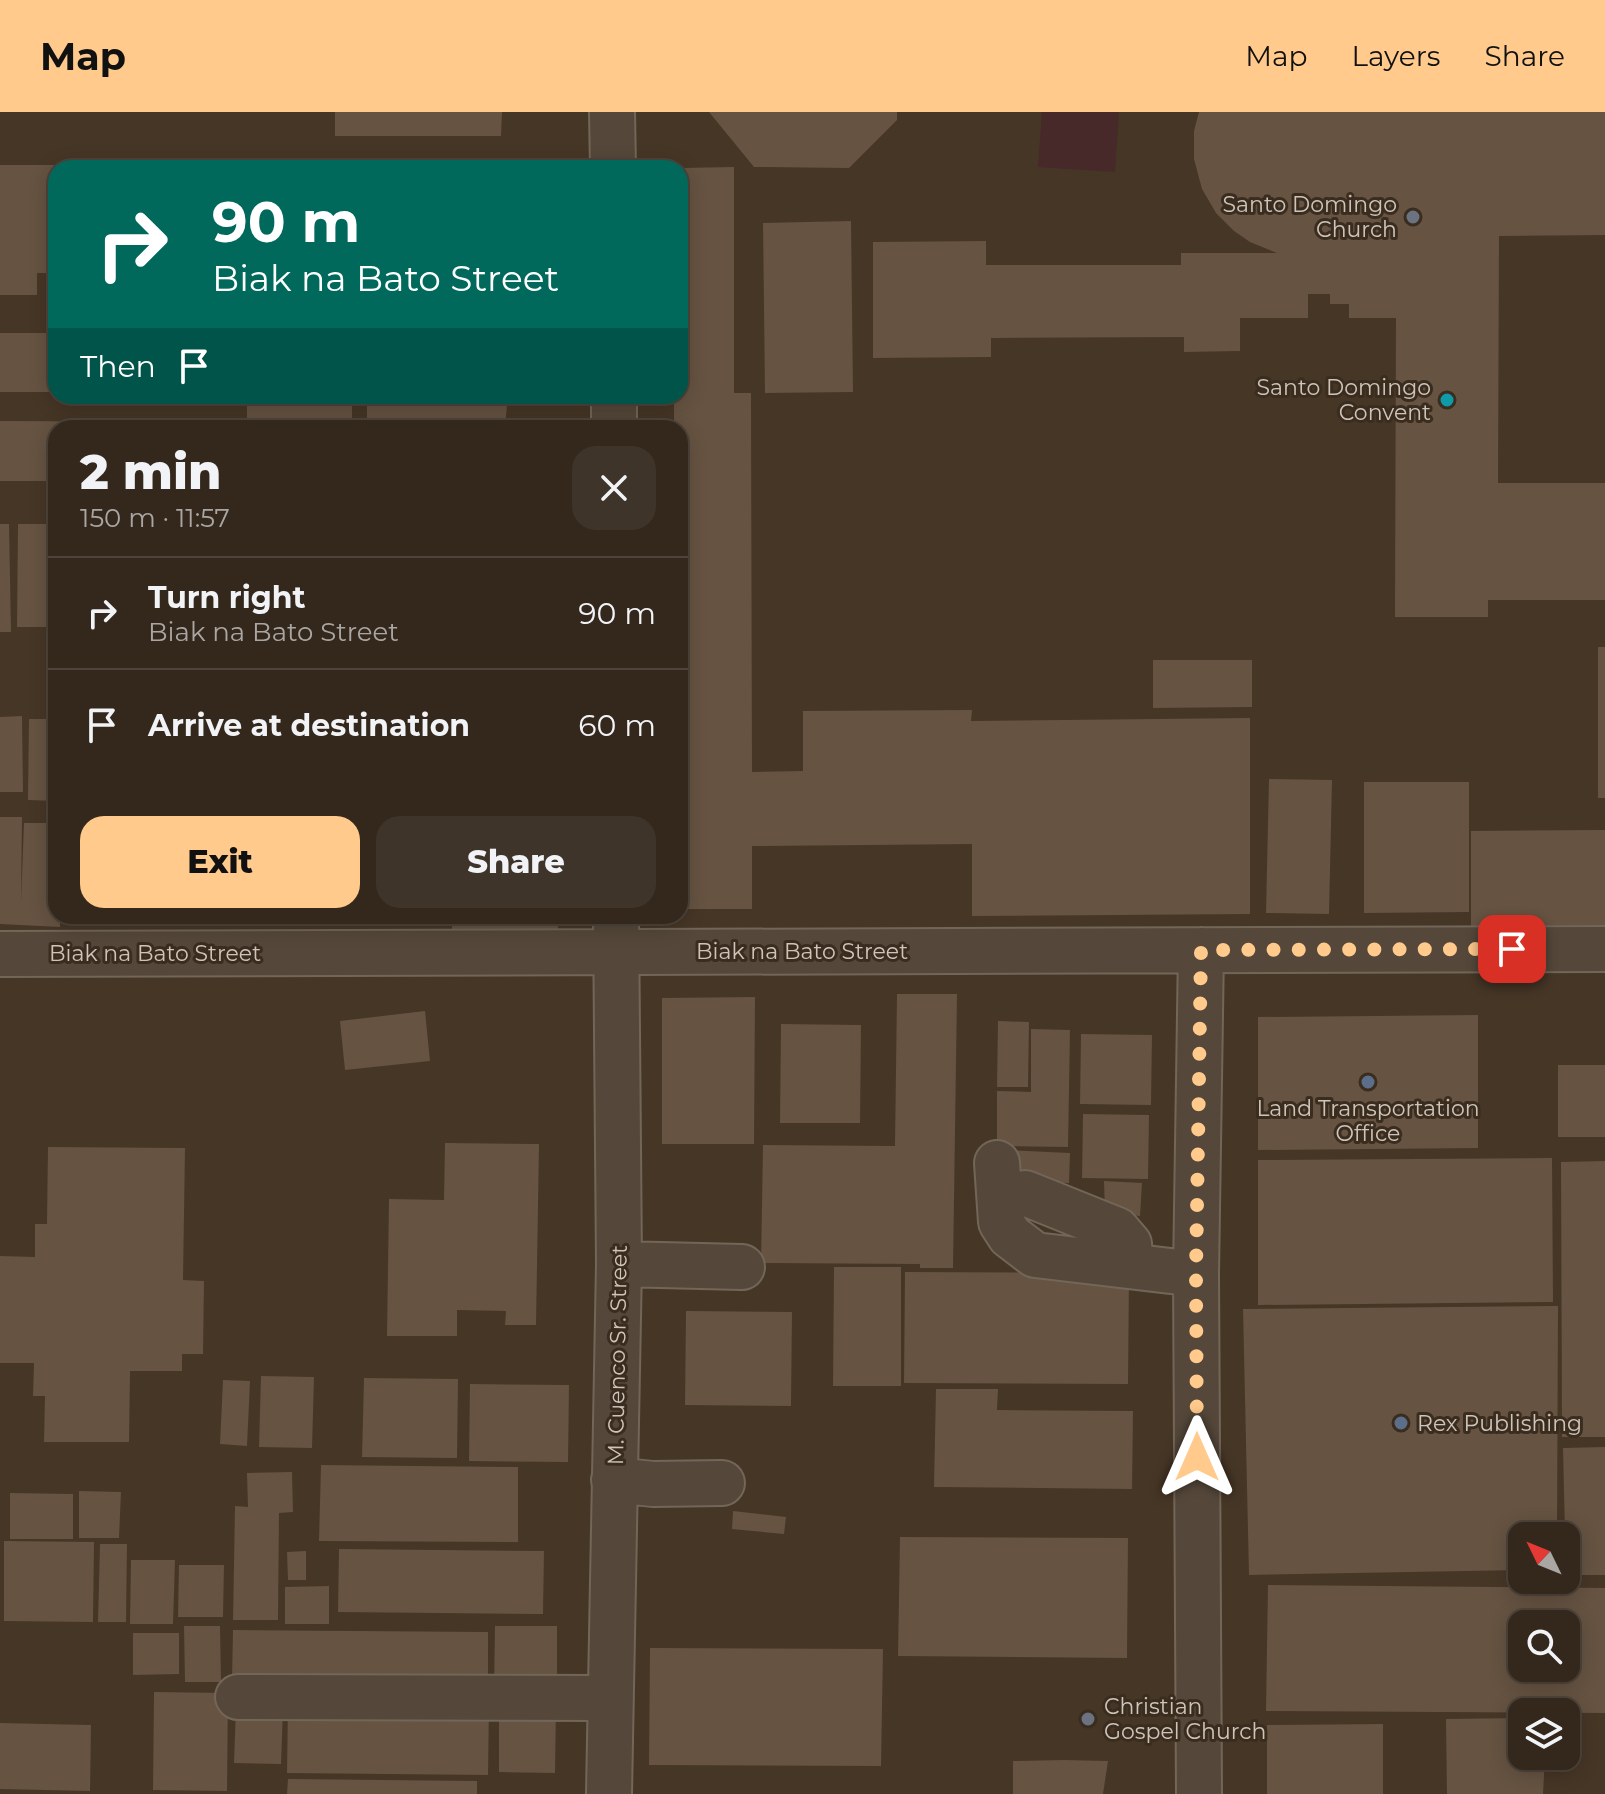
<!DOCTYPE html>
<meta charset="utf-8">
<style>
body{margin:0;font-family:Montserrat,sans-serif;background:#3f3429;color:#f1f3f6;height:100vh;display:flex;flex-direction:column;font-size:30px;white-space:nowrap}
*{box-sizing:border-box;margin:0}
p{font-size:26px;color:#a9a6a3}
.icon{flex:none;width:44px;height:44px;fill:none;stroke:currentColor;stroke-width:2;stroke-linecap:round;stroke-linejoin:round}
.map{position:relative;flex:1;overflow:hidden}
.side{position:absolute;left:48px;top:308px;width:640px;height:504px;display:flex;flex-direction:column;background:#34281c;border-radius:24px;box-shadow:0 4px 20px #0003,0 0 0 2px #4e443b}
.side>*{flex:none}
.banner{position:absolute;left:48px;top:48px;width:640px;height:244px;border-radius:24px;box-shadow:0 4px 20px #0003,0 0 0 2px #4e443b;background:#00695c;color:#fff;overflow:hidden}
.needle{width:52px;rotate:313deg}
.tools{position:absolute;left:1508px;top:1410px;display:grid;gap:16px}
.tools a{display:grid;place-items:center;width:72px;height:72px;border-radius:16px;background:#34281c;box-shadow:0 4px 20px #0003,0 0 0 2px #4e443b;font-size:40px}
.pin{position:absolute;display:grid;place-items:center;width:68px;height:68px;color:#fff;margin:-34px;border-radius:16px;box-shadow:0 4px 12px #0006}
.me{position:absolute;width:88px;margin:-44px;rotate:0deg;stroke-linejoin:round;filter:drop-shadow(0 0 6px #0008)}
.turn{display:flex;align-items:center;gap:28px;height:168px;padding:0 32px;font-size:36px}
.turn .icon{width:104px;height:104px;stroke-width:2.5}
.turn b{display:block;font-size:56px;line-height:68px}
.then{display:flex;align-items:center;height:76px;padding:0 32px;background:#0003;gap:16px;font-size:30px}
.round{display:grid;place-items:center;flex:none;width:84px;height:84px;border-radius:24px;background:#3f3429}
.headline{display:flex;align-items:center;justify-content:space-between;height:136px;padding:0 32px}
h1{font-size:48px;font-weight:800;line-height:60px}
.button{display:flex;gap:16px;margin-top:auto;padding:16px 32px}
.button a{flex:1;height:92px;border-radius:24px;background:#ffca8c;color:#111;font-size:32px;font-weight:800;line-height:92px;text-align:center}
.button a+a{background:#3f3429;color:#f1f3f6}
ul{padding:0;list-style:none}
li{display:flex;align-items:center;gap:24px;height:112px;padding:0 32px;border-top:2px solid #4e443b}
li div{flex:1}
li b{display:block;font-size:30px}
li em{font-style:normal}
header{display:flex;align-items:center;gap:48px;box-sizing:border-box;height:112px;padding:0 40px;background:#ffca8c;color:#111}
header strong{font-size:38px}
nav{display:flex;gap:44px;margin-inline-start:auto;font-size:28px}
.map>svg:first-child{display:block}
.green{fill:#462928}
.building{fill:#665342;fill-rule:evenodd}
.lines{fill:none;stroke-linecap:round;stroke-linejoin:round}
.minor-casing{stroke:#726659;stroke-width:48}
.minor{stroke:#55483a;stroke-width:44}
.route{stroke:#ffca8c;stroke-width:14;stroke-dasharray:0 25.2}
.worship-dot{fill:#6b7280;stroke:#3a2d1f;stroke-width:3}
.culture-dot{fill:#0f9aa8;stroke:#3a2d1f;stroke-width:3}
.service-dot{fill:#5c6f8a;stroke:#3a2d1f;stroke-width:3}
.labels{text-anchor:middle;stroke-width:6;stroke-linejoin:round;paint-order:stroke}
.poi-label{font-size:22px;fill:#cec4b8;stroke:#3a2d1f;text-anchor:end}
.street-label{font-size:22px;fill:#cec4b8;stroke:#3a2d1f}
</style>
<header>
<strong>Map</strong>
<nav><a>Map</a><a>Layers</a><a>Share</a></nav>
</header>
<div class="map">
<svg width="1605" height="1682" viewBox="0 0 1605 1682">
<rect width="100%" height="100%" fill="#463626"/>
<path class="green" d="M1042,0H1119L1115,60L1038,55Z"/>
<path class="building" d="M335,0H502L501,24H335Z
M709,0H897V8L849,56L754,55Z
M1199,0H1605V123L1499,124L1498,371H1605V488H1488V505H1395L1396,206H1349V192H1330V182H1308V206H1240V239L1184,240V225L991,226V245L873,246V130L986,129V153H1181V141H1277L1250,130L1234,119L1216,101L1202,77L1194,47V19Z
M0,53H128V56H56V161H37V183H0Z
M734,55V281H751L752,660L803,659V599L972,598L971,609L1250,606V802L972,804V732L752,734V797H680V316H674V284H680V56Z
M851,109L853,280L765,281L763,111Z
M0,221H56V280H0Z
M247,284H352V316H247Z
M367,284H477V294L507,293L505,316H367Z
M0,309L222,310V316H56V369H0Z
M0,412H9L11,520H0Z
M18,412H56V515H17Z
M1598,535H1605V686H1598Z
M1153,548H1252V595L1153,596Z
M22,604L23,680H0V605Z
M29,607H56V689L28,688Z
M1269,667L1332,668L1329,802L1266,801Z
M1364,670H1469V800L1364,801Z
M0,705H22L21,790L24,711H56V804H60V815L0,812Z
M1605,718V813L1471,814V719Z
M452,804H558V827L452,828Z
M897,882H957L953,1156H920V1152L761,1151L763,1033L895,1034Z
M755,885L754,1032H662V886Z
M425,899L430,949L345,958L340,909Z
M1478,903V1036L1258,1038V905Z
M998,909L1029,910L1028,975H997Z
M781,912L861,913L860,1011H780Z
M1031,917L1070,918L1068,1035L997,1034V979L1031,980Z
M1081,922L1152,923L1151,993L1080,992Z
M1558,953H1605V1025H1558Z
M1083,1002L1149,1003L1148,1067L1082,1066Z
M445,1031L539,1032L536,1213H505L506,1199L457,1198V1224H387L389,1087L444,1088Z
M48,1035L185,1036L183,1168L204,1169L203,1242H182V1259H130L129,1330H44L45,1284H33L34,1251H0V1144L35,1145V1112H47Z
M1008,1038L1070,1041L1069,1071L1006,1069Z
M1552,1046L1553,1190L1258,1193V1048Z
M1605,1049V1325H1562L1561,1050Z
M1104,1069L1142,1071L1140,1104L1105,1100Z
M834,1155H901V1274H833Z
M905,1160L1129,1161L1128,1272L904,1271Z
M1558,1194L1557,1424H1522V1458L1249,1463L1243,1197Z
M686,1199L792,1200L791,1294L685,1293Z
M261,1264L314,1265L312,1336L259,1335Z
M364,1266L458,1267L457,1346L362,1345Z
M223,1268L250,1269L247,1334L220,1332Z
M470,1272L569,1273L568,1350L469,1349Z
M936,1277H998L997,1298L1133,1299L1132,1377L934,1375Z
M1605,1335V1463H1566L1563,1336Z
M321,1353L518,1355V1430L319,1429Z
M292,1360L293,1400L279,1401L278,1508H233L235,1394L248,1395L247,1361Z
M79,1379L121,1380L119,1426H79Z
M10,1381L73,1382V1427H10Z
M733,1399L786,1405L784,1422L732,1417Z
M900,1425L1128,1426L1127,1546L898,1544Z
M4,1429L94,1430L93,1510L4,1509Z
M100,1432H127L126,1510H98Z
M339,1437L544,1439L543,1502L338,1500Z
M306,1439V1468H288L287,1440Z
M131,1448H175L173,1512H130Z
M179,1453H224L223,1505H178Z
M1268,1473L1605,1476V1601L1266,1599ZM1522,1512H1566V1556H1522Z
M329,1474V1512H285V1475Z
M184,1514H220L221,1570H185Z
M495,1514H557V1576H494Z
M233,1518L488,1520V1569L232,1567Z
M133,1521H179V1562L133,1563Z
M650,1536L883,1537L881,1654L649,1653Z
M154,1580L228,1581L227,1679L153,1678Z
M288,1592L489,1593L488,1663L287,1661Z
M499,1594L556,1595L555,1661L499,1660Z
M236,1595L283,1596L281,1652L234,1651Z
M1522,1606V1644H1545L1543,1682H1447L1446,1607Z
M0,1611L91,1613L90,1679L0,1677Z
M1383,1612V1682H1267V1613Z
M1064,1648L1108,1649L1103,1682H1013V1649Z
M288,1667L477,1669V1682H287Z"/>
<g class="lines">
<defs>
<path id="minor" d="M612,0L613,56
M614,284V316
M0,842L1605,837
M997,1051L1001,1110L1010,1124L1035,1143L1196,1162
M1025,1081L1117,1118L1129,1132L1131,1154
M619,1152L742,1155
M614,1368L653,1372L722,1371
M238,1585L609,1586
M609,1682L619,1152L616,804
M1199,1682L1196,1162L1201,838"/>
</defs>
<use href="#minor" class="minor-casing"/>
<use href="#minor" class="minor"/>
</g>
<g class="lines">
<path class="route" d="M1197,1345L1196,1162L1201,838L1512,837"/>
</g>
<g class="worship-dot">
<circle cx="1413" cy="105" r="8"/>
<circle cx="1088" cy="1607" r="8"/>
</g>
<circle class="culture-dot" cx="1447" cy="288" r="8"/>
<g class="service-dot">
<circle cx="1368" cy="970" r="8"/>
<circle cx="1401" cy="1311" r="8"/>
</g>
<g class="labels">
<g class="poi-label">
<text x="1397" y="100">Santo Domingo<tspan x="1397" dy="25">Church</tspan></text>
<text x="1431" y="283">Santo Domingo<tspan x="1431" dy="25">Convent</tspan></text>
<text x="1368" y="1004" text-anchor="middle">Land Transportation<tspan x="1368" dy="25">Office</tspan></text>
<text x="1417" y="1319" text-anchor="start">Rex Publishing</text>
<text x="1104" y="1602" text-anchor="start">Christian<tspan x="1104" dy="25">Gospel Church</tspan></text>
</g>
<g class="street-label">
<text x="802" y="847">Biak na Bato Street</text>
<text x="155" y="849">Biak na Bato Street</text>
<text transform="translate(617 1243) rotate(-89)" y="8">M. Cuenco Sr. Street</text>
</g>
</g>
</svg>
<div class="tools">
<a><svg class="needle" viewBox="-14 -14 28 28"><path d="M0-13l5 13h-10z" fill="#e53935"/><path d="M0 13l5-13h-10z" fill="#a9a6a3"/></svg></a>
<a><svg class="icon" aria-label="search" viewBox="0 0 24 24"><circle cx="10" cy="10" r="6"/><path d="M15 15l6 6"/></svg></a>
<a><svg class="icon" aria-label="layers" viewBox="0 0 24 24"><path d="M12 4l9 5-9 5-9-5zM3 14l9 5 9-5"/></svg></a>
</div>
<div class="pin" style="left:1512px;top:837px;background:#d93025"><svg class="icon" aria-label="arrive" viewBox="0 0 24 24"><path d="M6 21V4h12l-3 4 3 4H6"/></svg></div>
<svg class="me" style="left:1197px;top:1345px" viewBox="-20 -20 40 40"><path d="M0-17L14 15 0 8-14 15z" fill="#ffca8c" stroke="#fff" stroke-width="4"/></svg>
<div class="banner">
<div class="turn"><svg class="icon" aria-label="right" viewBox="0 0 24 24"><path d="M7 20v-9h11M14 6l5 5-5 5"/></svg><div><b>90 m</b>Biak na Bato Street</div></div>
<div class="then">Then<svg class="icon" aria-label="arrive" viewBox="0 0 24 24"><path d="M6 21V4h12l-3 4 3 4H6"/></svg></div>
</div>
<section class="side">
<div class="headline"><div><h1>2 min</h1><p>150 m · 11:57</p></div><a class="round"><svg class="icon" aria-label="close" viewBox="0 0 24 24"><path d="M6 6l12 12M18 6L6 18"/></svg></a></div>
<ul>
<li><svg class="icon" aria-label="right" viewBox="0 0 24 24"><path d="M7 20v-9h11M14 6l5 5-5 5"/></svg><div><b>Turn right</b><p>Biak na Bato Street</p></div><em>90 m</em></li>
<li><svg class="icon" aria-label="arrive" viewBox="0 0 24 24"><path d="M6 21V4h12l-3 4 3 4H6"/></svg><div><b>Arrive at destination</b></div><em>60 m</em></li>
</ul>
<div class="button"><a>Exit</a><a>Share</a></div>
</section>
</div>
